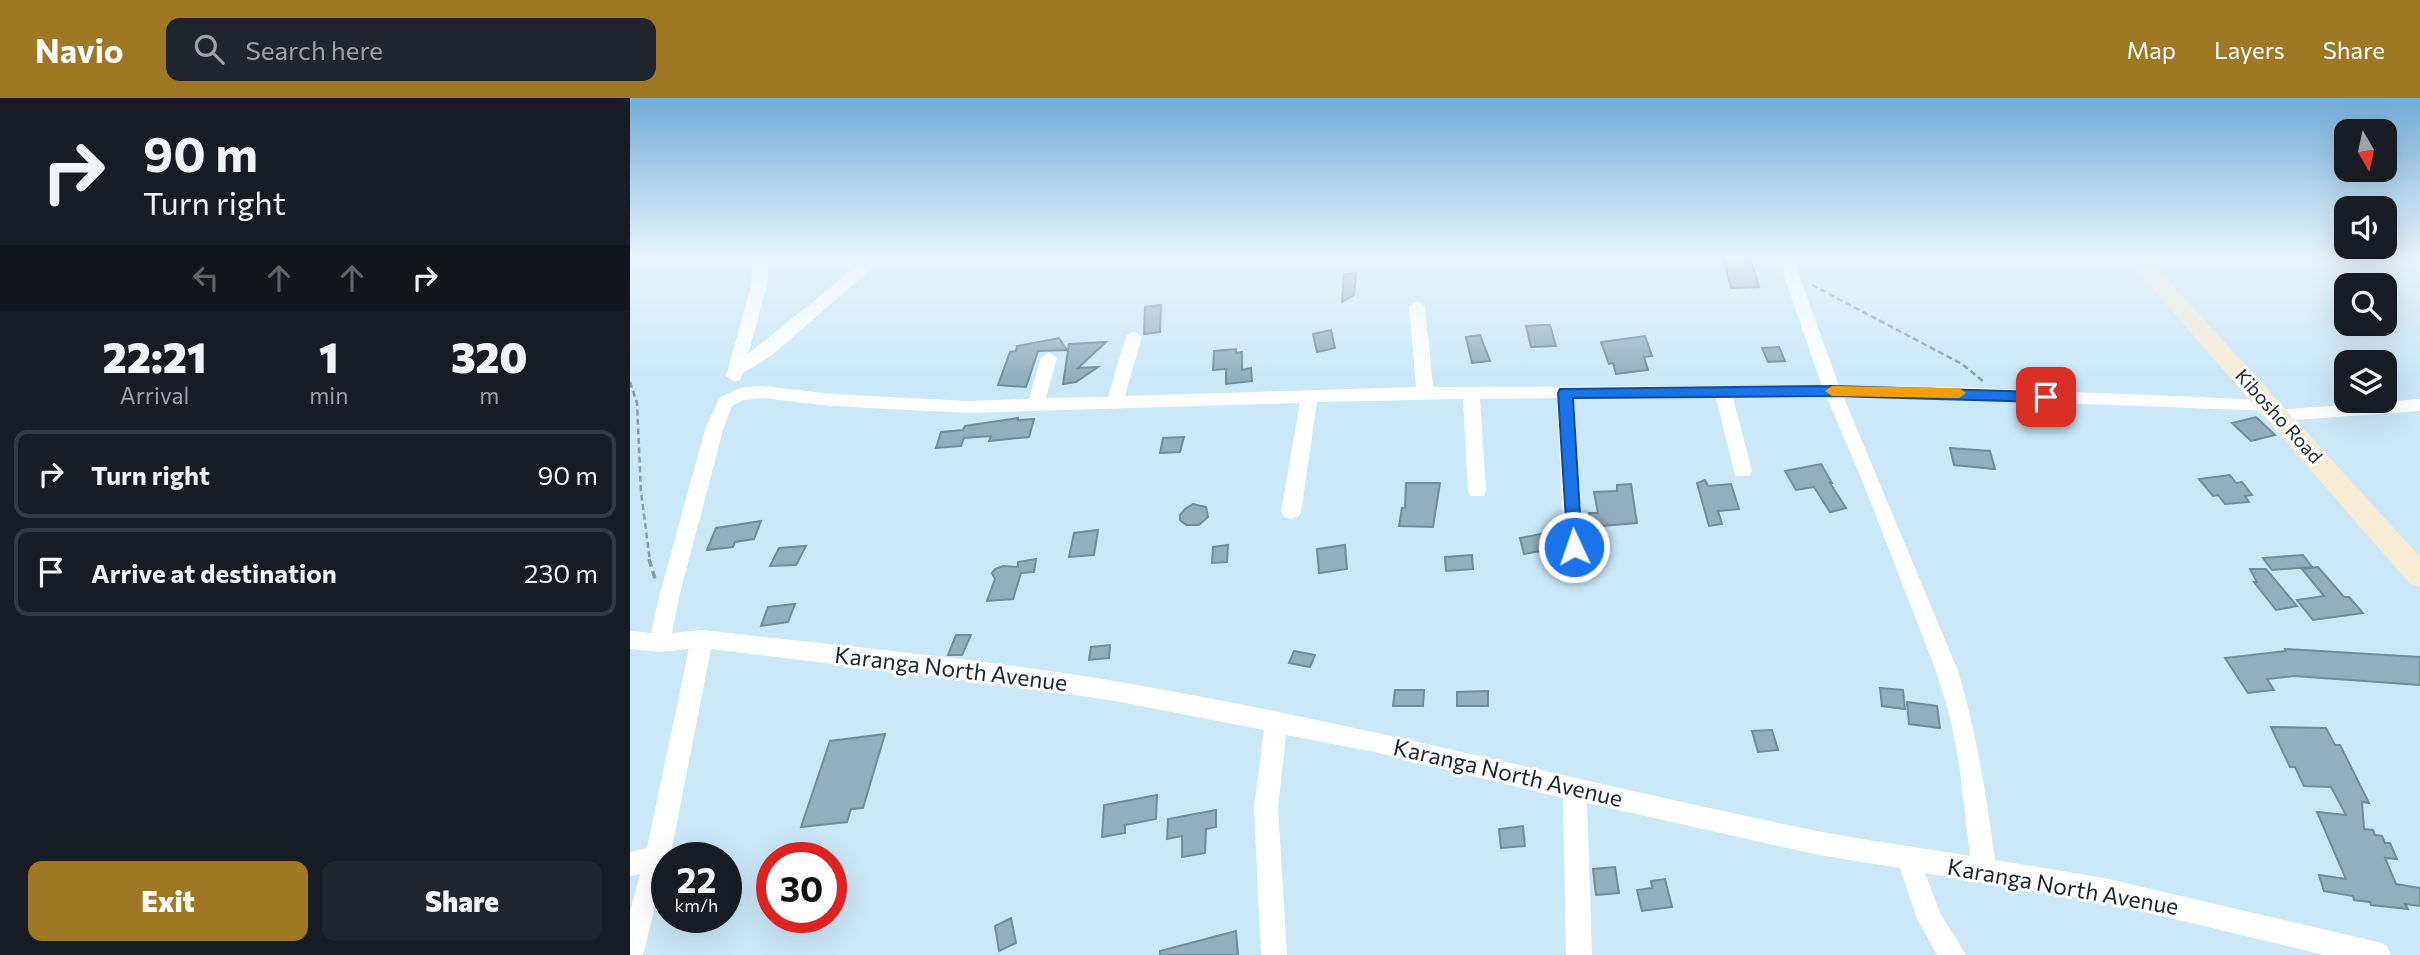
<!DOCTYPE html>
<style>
body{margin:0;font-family:Commissioner,sans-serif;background:#20242c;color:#f1f3f6;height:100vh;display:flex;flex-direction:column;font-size:26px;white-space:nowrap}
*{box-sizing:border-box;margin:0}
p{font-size:23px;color:#9ea1a6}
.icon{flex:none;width:38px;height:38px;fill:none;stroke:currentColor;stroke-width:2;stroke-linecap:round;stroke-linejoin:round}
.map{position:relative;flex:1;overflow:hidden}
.sheet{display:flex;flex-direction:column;background:#171b24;width:630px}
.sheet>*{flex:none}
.banner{background:#171b24;color:#f1f3f6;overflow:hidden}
.needle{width:46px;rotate:171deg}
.controls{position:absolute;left:1704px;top:21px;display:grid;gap:14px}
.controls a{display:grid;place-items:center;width:63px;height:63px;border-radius:14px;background:#171b24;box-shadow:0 7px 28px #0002;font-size:35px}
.speed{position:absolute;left:21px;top:744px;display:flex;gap:14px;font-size:35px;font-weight:700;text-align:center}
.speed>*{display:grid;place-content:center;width:91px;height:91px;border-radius:50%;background:#171b24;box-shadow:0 7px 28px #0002;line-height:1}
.speed small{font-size:18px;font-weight:400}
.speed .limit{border:10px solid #d22;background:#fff;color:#111}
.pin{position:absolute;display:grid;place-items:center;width:60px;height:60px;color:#fff;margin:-30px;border-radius:14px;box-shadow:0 4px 10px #0006}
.me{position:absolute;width:77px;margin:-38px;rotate:357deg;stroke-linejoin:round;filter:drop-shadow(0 0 5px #0008)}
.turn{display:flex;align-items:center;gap:24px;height:147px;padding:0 28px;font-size:32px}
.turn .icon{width:91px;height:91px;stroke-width:2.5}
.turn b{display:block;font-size:49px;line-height:60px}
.lanes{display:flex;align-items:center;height:66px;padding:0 28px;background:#0003;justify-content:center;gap:35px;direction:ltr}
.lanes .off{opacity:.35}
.eta{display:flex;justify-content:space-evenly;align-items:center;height:119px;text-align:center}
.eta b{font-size:42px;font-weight:800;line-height:49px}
.action{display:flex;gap:14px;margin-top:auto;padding:14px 28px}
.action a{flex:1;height:80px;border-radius:14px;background:#9e7825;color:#fff;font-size:28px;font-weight:800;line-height:80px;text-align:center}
.action a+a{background:#20242c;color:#f1f3f6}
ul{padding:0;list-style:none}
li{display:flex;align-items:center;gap:21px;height:88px;margin:0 14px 10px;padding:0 14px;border:4px solid #363941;border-radius:14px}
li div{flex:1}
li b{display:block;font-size:26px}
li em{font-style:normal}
header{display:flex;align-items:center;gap:42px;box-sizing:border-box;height:98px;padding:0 35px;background:#9e7825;color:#fff}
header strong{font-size:33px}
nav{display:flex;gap:38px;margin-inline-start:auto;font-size:24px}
.search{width:490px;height:63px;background:#20242c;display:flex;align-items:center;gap:18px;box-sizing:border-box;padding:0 24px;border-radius:14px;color:#9ea1a6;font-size:26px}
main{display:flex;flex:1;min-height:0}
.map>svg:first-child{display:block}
.building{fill:#93aebe;stroke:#718c9b;stroke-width:2}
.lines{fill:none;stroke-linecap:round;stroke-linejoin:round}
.path-far1{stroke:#869ba7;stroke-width:2.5;stroke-dasharray:6 3.5;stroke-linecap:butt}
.path{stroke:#869ba7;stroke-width:3.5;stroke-dasharray:8 4.5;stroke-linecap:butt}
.street{fill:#fff;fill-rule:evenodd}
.secondary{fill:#f8ebd3;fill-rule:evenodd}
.route{fill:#1a73e8;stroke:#114b97;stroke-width:2}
.slow{fill:#f59e0b}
.labels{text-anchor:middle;stroke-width:6;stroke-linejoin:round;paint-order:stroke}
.street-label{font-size:19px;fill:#1c272d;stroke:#fff}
.near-street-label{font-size:23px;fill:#1c272d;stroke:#fff}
</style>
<header>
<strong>Navio</strong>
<div class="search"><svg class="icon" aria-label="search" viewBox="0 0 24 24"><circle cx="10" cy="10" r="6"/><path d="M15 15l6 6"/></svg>Search here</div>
<nav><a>Map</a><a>Layers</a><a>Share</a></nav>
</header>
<main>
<section class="sheet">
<div class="banner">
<div class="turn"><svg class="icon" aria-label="right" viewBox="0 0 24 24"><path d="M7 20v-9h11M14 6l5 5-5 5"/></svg><div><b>90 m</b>Turn right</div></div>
<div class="lanes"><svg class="icon off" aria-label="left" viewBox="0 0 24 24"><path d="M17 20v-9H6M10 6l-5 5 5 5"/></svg><svg class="icon off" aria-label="ahead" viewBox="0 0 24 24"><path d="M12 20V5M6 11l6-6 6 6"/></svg><svg class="icon off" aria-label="ahead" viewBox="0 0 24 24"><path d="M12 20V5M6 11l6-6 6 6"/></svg><svg class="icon" aria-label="right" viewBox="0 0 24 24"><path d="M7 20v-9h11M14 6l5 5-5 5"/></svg></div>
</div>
<div class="eta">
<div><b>22:21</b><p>Arrival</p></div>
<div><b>1</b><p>min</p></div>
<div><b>320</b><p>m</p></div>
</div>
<ul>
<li><svg class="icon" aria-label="right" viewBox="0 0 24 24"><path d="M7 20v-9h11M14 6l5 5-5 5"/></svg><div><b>Turn right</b></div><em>90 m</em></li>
<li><svg class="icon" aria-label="arrive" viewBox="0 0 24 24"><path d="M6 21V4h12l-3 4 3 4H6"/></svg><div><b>Arrive at destination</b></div><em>230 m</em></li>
</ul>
<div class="action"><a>Exit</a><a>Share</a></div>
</section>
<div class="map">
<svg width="1790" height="857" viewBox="0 0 1790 857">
<rect width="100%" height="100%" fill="#cbe8f8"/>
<path class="building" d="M1093,160H1120L1129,189L1101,190Z
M726,175L724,197L712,204L714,176Z
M531,207L530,234L514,236L515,209Z
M911,227H920L926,248L901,249L896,228Z
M701,232L705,250L687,254L683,236Z
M850,237L860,263L842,265L836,239Z
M1015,238L1022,258L1014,259L1018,272L986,276L983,265L979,266L971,244Z
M429,240L437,252L408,253L396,289L368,287L380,254L386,253L387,248Z
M476,244L448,270L468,269L446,284L433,286L439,246Z
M1149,249L1155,263L1138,264L1132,250Z
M606,251V255L612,254V272L621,270L622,283L596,286V271L583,272L584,253Z
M1626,319L1645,337L1621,343L1602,325Z
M388,320V322L404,321L399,339L359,343L361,338L334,340L331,348L306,350L311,334L333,332L335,328Z
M554,339L550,354L530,355L533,340Z
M1320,350L1360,353L1365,371L1324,367Z
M1191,366L1202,385H1200L1216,410L1200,414L1184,389L1166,392L1155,373Z
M1600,377L1606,385L1612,384L1622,397L1615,398L1619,404L1595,406L1588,397L1583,398L1569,381Z
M1075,382L1078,388L1101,386L1109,411L1088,413L1092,426L1079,428L1067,385Z
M776,385H810L803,429L769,428L772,410H775Z
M1001,386L1007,425L960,429L959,415H968L964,394L987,393V387Z
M563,406L576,409L578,419L569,427H556L550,422V417L555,411Z
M131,423L124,441L105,444L103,449L77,452L86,430Z
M468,432L464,457L439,459L444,435Z
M922,434L927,450L894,456L890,440Z
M598,447L597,464L582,465L583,449Z
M715,447L717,471L689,475L687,451Z
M176,448L166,467L140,468L149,450Z
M842,457L843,471L816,473L815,459Z
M1673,457L1682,469L1642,472L1633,460Z
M406,461L404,474L391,475L383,501L357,503L365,481L362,475L365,471L373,468L388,469V464Z
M1688,469L1714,499H1719L1733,515L1683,522L1667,502L1694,498L1672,471Z
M1620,471H1636L1667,508L1646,512L1624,484H1627Z
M165,506L158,524L131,528L138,509Z
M326,537H341L332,557H318Z
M480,547L479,560L459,562L461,549Z
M1655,551L1790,559V587L1664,578L1637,581L1644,592L1618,595L1595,560L1656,553Z
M664,553L685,557L680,569L659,565Z
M1250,590L1273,592L1275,611L1252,608Z
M765,592H794L793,608H763Z
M858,593V608H827V594Z
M1277,604L1307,608L1310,630L1279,626Z
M1641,629L1696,630L1705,647H1710L1739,705L1732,704L1734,731L1743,732L1745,737L1752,738L1755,745H1760L1767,761L1755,760L1766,786L1790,790V808L1775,806L1778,811L1741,807L1740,804L1724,802L1723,798L1694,793L1689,777L1716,781L1687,714L1716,717L1701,689L1674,688L1665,669H1660Z
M1142,632L1148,652L1128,654L1122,633Z
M255,636L233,710L221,711L217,724L171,729L200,643Z
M527,697L526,721L495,727V735L472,739L474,707Z
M586,712V729L576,731L575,755L552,759V738L537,741L538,721Z
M893,728L895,748L871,750L869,731Z
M985,769L989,795L966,797L963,771Z
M1035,781L1042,809L1012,813L1007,792L1022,790L1021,783Z
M381,820L386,845L369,853L365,828Z
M606,833L608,857H530V853Z"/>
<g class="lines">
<path class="path-far1" d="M1182,187L1332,266L1353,283
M0,284L7,305L11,394L20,463"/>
<path class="path" d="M19,461L26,484"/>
<path class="street" d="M123,160H139L137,188L118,256L237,160H254L142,257L113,275L110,282L104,284L96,278L121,188Z
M1148,160H1163L1209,288L1325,289L1639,302L1645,304L1648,308L1646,312L1790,301V313L1649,323L1643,321L1640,317L1642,313L1325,301L1214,300L1328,573C1347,635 1356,697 1365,762L1474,780L1748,844L1757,848L1761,857H1694L1474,804L1295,775L1310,815L1336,857H1307L1287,821L1270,770L1189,757L957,705L962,857H936L933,700L745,654L656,637L648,710L657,857H631L624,710L634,632L485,603L379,587L81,551L40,760H37L13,857H0V813L10,776L0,778V754L17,750L59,551L30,554L0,551V533L21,535L29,499L75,332L89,300L110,290L131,288L202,296L338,303L399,301L411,260L419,254L427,260L416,300L478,299L496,238L504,233L512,238L495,298L786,289L779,208L787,203L795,208L803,289L1192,288ZM131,300L202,308L338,315L670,305L651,414L654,419L661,421L668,419L671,414L687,304L833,301L838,393L840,398H854L856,393L850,301L927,300L934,449L937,455L944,457L951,455L954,449L944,300H1086L1104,373L1106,378H1120L1122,373L1103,300H1197L1234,387L1306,573L1320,619L1329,665L1340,758C1289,749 1237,743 1187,733C952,685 720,623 484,583C348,560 210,548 73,532L42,535L49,499L93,332L102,308L113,302Z"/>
<path class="secondary" d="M1496,160H1518L1790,459V489L1780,486Z"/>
</g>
<linearGradient id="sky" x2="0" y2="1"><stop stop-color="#72acd8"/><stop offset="0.57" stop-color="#e8f5fc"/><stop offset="1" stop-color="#e8f5fc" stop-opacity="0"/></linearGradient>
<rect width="1790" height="280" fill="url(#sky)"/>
<path class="route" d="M1202,288L1416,294L1423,299L1416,304L1202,298L943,300L952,449L944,456L938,454L928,295L930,291Z"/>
<path class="slow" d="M1202,288L1329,290L1336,295L1329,300L1202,298L1195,293Z"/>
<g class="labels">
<g class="street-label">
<text transform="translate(1649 318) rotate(48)" y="7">Kibosho Road</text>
</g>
<g class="near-street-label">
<text transform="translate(321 571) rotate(7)" y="8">Karanga North Avenue</text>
<text transform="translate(878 675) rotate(13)" y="8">Karanga North Avenue</text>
<text transform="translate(1433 789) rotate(10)" y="8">Karanga North Avenue</text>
</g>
</g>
</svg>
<div class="controls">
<a><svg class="needle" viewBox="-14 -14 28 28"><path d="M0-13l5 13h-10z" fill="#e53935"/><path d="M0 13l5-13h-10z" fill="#9ea1a6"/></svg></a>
<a><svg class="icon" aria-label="sound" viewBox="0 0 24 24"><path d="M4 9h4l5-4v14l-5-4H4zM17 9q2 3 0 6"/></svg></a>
<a><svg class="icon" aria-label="search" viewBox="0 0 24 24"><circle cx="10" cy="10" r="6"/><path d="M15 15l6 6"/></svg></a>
<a><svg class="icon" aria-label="layers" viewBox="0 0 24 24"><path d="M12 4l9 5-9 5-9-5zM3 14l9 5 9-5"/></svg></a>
</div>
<div class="speed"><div>22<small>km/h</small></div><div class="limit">30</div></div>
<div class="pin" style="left:1416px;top:299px;background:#d93025"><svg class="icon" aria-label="arrive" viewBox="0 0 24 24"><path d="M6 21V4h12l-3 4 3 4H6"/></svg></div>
<svg class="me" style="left:944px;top:449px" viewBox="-20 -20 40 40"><circle r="17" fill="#1a73e8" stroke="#fff" stroke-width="3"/><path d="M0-11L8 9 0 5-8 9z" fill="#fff"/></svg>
</div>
</main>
